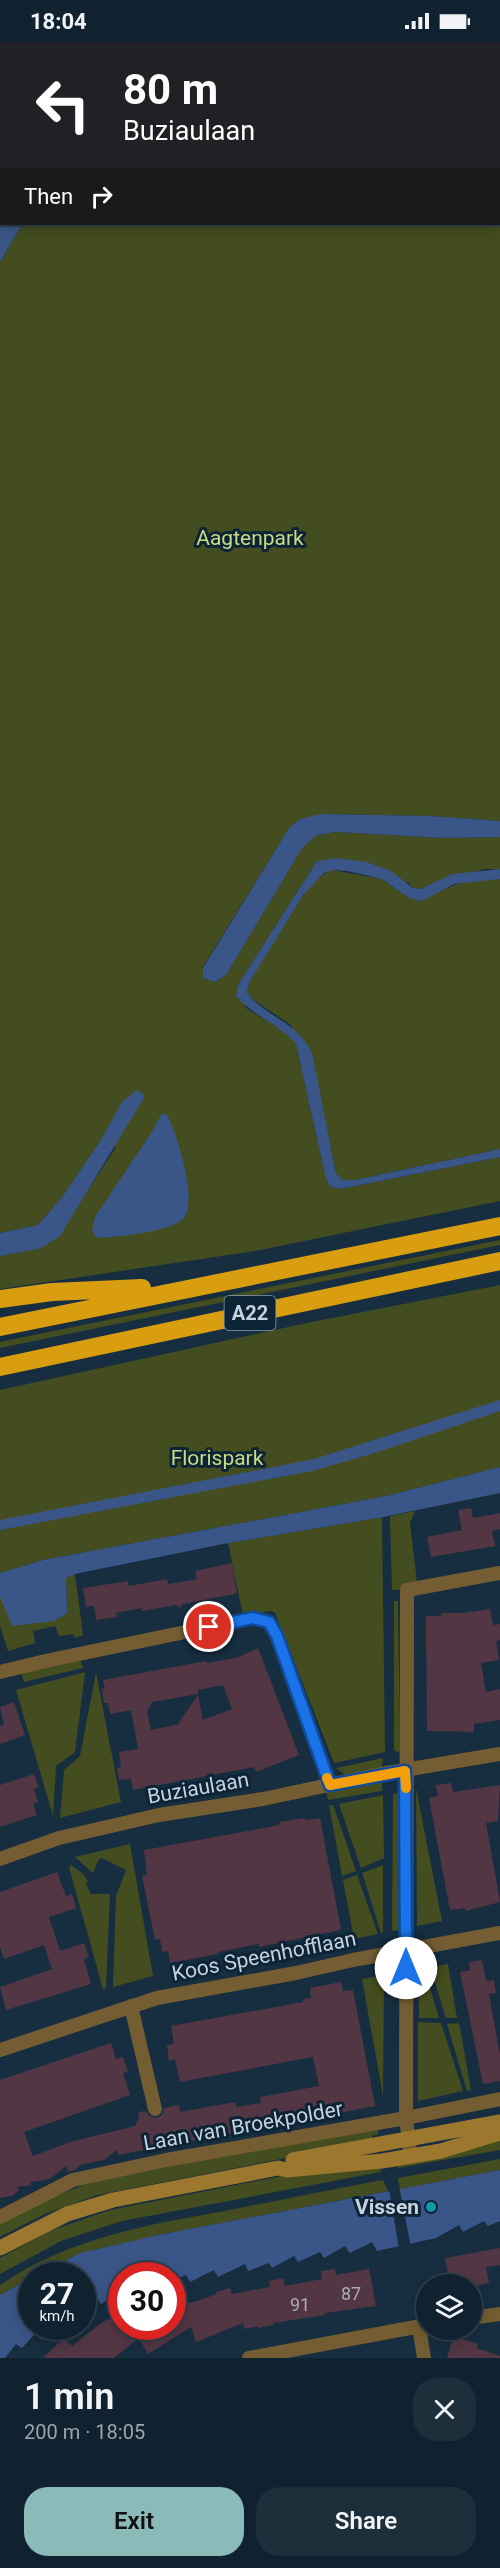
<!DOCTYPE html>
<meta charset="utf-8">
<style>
body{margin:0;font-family:Roboto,sans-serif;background:#1e2f3c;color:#f1f3f6;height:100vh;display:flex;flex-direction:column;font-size:22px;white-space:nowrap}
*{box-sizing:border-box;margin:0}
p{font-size:20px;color:#9ca4ab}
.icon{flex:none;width:33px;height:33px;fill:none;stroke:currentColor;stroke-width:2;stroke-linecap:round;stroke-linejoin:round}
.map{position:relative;height:2316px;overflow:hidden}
.panel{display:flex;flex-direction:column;background:#102230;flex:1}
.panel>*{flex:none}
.hud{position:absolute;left:0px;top:0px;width:501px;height:183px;box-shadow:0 3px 15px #0003,0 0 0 2px #303f4c;background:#202124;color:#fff;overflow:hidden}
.buttons{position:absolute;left:416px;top:2232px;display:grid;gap:12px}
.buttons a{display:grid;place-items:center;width:66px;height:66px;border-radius:50%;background:#102230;box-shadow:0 3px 15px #0003,0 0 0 2px #303f4c;font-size:30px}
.speed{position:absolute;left:18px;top:2220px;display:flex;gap:12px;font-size:30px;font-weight:700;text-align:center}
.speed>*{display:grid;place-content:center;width:78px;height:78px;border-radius:50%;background:#102230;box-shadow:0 3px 15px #0003,0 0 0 2px #303f4c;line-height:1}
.speed small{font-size:15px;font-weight:400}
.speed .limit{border:9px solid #d22;background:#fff;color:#111}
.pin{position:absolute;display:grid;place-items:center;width:51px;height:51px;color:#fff;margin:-26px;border:3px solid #fff;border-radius:50%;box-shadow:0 2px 6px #0007}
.me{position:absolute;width:66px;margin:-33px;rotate:0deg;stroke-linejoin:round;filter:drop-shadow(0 0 4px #0008)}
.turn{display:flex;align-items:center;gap:21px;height:126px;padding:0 24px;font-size:27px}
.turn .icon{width:78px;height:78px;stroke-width:2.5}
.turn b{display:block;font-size:42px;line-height:51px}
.then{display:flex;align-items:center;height:57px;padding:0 24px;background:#0003;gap:12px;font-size:22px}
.round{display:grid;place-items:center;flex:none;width:63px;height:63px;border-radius:24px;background:#1e2f3c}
.summary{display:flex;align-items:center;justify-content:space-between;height:102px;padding:0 24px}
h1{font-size:36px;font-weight:600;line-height:45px}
.button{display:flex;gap:12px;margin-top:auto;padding:12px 24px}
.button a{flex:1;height:69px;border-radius:24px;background:#8bbbb9;color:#111;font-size:24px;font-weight:600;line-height:69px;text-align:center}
.button a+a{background:#1e2f3c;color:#f1f3f6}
.status{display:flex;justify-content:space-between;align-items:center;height:42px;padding:0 30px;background:#102230;direction:ltr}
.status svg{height:16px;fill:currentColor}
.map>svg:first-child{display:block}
.green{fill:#444d20}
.water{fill:#3a5688}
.pier{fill:#162e40}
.building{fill:#523644;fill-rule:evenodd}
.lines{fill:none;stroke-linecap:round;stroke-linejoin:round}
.minor{stroke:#745d32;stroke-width:14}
.secondary{stroke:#9c772e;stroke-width:15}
.motorway{stroke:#d89e10;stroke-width:18}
.route-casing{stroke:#114b97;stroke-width:15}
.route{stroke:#1a73e8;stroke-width:10}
.slow{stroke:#f59e0b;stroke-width:10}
.culture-dot{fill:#0f9aa8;stroke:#0c2436;stroke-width:2}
.labels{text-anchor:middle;stroke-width:6;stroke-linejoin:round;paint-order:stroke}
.number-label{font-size:18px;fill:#a8acb8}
.shield{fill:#0c2436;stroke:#8e9eac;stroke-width:1.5}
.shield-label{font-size:20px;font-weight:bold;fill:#c5d3df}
.park-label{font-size:21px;fill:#c7dc81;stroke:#0c2436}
.street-label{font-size:21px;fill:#c5d3df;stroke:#0c2436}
.poi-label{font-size:21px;font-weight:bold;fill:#c5d3df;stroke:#0c2436;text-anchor:end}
</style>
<div class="status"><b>18:04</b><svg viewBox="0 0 49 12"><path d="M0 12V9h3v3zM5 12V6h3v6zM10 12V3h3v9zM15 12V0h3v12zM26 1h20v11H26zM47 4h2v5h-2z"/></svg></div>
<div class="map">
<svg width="500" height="2316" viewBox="0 0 500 2316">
<rect width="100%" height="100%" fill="#162e40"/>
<path class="green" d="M148,0H500V779L431,774L321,772L289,786L203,925V936L214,940L226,933L302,805L317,793L337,790L444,796L500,795V827H484L422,847L413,846L409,841L317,819L239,941L246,966L287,991L296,1002L326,1137L331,1145L340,1147L500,1115V1159L255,1209L0,1247V1214L41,1206L82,1157L116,1105L99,1101L62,1155L38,1183L0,1191V220L22,182H500V2L147,1Z
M332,828L382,837L400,850L445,847L462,840L500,837V1107L355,1138H343L336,1131L322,1063L291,983L252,957L247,951L249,941C266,914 304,837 332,828Z
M500,1198V1203L0,1306V1300L19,1296Z
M500,1243V1425L386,1454L43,1518L0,1531V1348L302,1282Z
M415,1469L410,1481L417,1540L404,1547L392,1548L390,1474Z
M382,1475L385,1710L334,1721L275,1571L271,1569L243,1573L228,1501Z
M75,1532L83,1593L75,1596L73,1592L59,1594L55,1584L33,1589L35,1601L8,1609L0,1584V1555L67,1571L66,1536Z
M394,1559H398L400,1709L397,1710L394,1708Z
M80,1617L83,1626L24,1640L21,1631Z
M85,1630L75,1710L56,1724L53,1774L16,1648Z
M96,1631L121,1760L60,1776L64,1728L80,1714Z
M383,1716L382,1725L345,1733L336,1726Z
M382,1740V1749L328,1758L326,1750Z
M416,1746L442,1879L417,1884Z
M398,1751L399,1888L392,1889L393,1752Z
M383,1753L384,1816L361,1826L339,1762Z
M329,1763H333L356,1829L342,1834Z
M130,1802L153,1934L113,1945L116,1854L126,1828L102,1816L99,1817L93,1831L75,1815Z
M71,1823L83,1832L88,1839L86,1842L91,1852H110L106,1946L103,1947L69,1825Z
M383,1823V1891H381L362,1831Z
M357,1833L378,1892L354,1897L343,1838Z
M448,1922L457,1976H446L430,1925Z
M418,1926H424L439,1976H419Z
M384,1933L383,2054L362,1937Z
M418,1980L441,1981L463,2049L418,2059Z
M459,1981L471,2048L467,2049L447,1982Z
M378,2085V2092L372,2094L373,2099L98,2153L47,2171L0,2195V2180L44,2158L84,2143L135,2130Z
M500,2096V2108L398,2126L397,2122Z
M500,2117V2128L400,2147L398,2136Z
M380,2126L381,2130L122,2179L61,2199L0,2232V2216L50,2189L110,2168L297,2131Z
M383,2138L388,2149L158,2193L81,2211L36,2233L32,2234L31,2236L0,2253V2243C71,2195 147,2183 230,2168C281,2158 332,2147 383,2138Z"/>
<path class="water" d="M3,182H22L0,220V186Z
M321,772L431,774L500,779V795L444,796L337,790L317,793L302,806L226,933L214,940L203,936V926L289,786L300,777Z
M337,816L366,820L391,829L413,846L421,847L452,832L500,827V837L454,842L422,859L409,856L382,837L347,829L333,828L324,831L303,853L249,941L247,951C267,976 297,979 312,1011L336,1131L343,1138H355L500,1107V1115L340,1147L331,1145L326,1137L296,1002C279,982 253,974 236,954L239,941L317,819Z
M137,1048L145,1054L60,1194L41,1206L0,1214V1191L38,1183L62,1155L99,1101L122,1060Z
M162,1071L167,1073C177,1091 199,1161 183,1177C169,1190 116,1195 97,1196L92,1189L95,1175L152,1090Z
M500,1358V1369L378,1410L312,1429L0,1488V1478L314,1417Z
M500,1425V1451L383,1475L223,1502L75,1532L66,1536L67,1571L54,1579L12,1584L0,1555V1531L43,1518L386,1454Z
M500,2128V2179L488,2184L484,2179L463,2190L459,2183L436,2196L377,2209L372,2200L350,2211L345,2204L324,2216L320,2210L298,2220L294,2214L272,2226L269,2221L248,2229L245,2222L218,2235L214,2228L190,2240L186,2233L173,2239L172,2234H122L121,2250L101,2262L97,2256L83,2268L82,2234H37L80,2211L158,2193Z
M31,2236L32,2284L41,2285L22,2306L16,2302L5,2316H0V2253Z"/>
<path class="pier" d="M399,2144L411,2205L399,2207L389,2146Z"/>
<path class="building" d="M471,1466L473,1476L500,1471V1487L492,1489L495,1504L431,1515L427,1495L462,1488L458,1468Z
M232,1521L237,1550L235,1552L183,1562L180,1566L176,1563L142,1569V1566L116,1571L117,1575L96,1578L94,1564L86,1565L83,1546L128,1539L129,1544L167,1537L168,1542L197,1537L195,1529Z
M490,1567L493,1583L500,1582V1598L496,1599L499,1618L481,1621L486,1650L500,1647V1678L474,1682V1690L427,1689L426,1574H441L442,1571H462Z
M258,1606L299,1713L256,1730L254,1725L133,1748L131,1737L119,1738L117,1726L121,1725L119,1710L138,1707L131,1668L110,1672L108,1661H104L102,1647H105L103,1638L206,1619L207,1621L236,1616ZM223,1643L232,1667L203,1678L198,1653L179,1680L180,1682L151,1688L147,1670L152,1660L198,1652V1648Z
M14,1660L25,1693L0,1702V1684L4,1683L0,1665Z
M34,1732L39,1745L34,1747L38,1760L33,1762L37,1773L0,1785V1743Z
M451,1741L453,1750L500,1743L498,1779L486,1781L500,1860L466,1869L465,1866L450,1868L429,1756L438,1754L436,1743Z
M305,1776V1778L320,1776L341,1888L259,1905V1902L218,1910V1912L170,1921L168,1909L162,1910L160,1897L155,1898L142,1834L147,1833L144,1808L270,1785L280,1782L279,1780Z
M57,1830L66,1854L72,1852L76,1866L49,1875L60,1909L84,1901L89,1915L84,1917L91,1942L6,1968L0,1945L52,1927L44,1903L4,1917L0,1905V1850Z
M482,1918L486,1939L494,1938L496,1951L489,1952L500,2013V2039L483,2042L460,1930L470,1928L469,1920Z
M341,1940L343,1949L353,1948L375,2064L118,2113L117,2108L104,2118L80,2123L75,2128L68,2130L66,2124L50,2137L30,2140L31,2143L17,2145L19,2148L12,2154L0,2156V2038L111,2001L116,2017L123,2015L128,2030L123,2031L130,2053L24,2090L33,2114L70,2100L135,2084L139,2075L138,2070L146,2069L149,2074L156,2076L162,2073L164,2066L179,2063L180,2070L235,2060L236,2065L261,2061L260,2055L319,2044L313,2015L180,2040L175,2017L169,2019L167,2003L174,2002L171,1984L303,1960V1957L311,1956L310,1946Z
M500,2206V2223L486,2225L489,2241L471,2245V2242H458L455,2231L448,2232L445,2216Z
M335,2227L336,2233L369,2227L376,2264L324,2271L325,2273L273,2281L274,2283L258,2286V2284L244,2287L243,2281L196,2300L191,2285L148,2312L139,2296L114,2316H43L64,2296L72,2304L100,2282L117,2272L122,2278V2284H172V2264L197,2259L217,2252L216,2250L230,2246L232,2252L270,2245L269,2239L283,2236L285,2244L322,2237L321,2229Z
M453,2294L478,2302L477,2306L500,2314V2316H447Z"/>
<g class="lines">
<path class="minor" d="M0,1630L50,1618L253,1576L269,1580L277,1594L330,1743
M0,1817L59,1796L159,1773L263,1757L381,1732L500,1712
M131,1964L155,2067
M0,2008L157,1956L296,1931L353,1918L500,1891
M410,2108L406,2076L407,1548L500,1531
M0,2175L73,2138L166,2118L406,2076L500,2057
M471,2276L500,2272
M419,2284L424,2316
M249,2316L426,2283"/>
<path class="secondary" d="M293,2118L500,2080
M0,2206L67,2172L113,2158L278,2126L287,2128L382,2119L441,2109L500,2091"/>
<path class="motorway" d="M0,1257L52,1250L142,1246
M0,1285L500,1184
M0,1325L500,1219"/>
</g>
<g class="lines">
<defs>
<path id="route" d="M209,1585L253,1576L269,1580L277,1594L330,1743L405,1729L406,1926"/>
</defs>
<use href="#route" class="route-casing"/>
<use href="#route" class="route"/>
<path class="slow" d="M327,1736L330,1743L405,1729L406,1746"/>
</g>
<circle class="culture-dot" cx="431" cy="2165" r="6"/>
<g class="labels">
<g class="number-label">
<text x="351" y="2258">87</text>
<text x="300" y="2269">91</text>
</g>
<rect class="shield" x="224.5" y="1254" width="51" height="34" rx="4.5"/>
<g class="shield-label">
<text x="250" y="1278">A22</text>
</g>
<g class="park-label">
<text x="250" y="503">Aagtenpark</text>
<text x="217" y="1423">Florispark</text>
</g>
<g class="street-label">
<text transform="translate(198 1746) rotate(-10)" y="7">Buziaulaan</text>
<text transform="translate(264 1914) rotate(-11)" y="7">Koos Speenhofflaan</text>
<text transform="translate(243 2084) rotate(-10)" y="7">Laan van Broekpolder</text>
</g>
<g class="poi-label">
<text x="419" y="2172">Vissen</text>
</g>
</g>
</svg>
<div class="buttons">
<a><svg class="icon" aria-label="layers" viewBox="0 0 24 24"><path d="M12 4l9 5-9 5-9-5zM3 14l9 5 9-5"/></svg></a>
</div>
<div class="speed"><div>27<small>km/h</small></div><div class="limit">30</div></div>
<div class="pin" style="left:209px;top:1585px;background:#d93025"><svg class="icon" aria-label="arrive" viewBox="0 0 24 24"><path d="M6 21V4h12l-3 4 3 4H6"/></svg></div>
<svg class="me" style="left:406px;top:1926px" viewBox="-20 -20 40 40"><circle r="19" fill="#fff"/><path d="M0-13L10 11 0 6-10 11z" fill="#1a73e8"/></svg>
<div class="hud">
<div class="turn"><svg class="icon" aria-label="left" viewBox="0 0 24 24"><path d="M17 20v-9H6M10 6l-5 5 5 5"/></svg><div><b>80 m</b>Buziaulaan</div></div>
<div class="then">Then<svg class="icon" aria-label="right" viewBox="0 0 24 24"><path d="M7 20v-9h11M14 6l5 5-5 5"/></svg></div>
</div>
</div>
<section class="panel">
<div class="summary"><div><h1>1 min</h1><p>200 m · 18:05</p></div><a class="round"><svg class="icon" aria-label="close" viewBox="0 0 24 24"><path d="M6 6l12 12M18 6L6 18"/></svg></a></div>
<div class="button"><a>Exit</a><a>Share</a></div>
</section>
